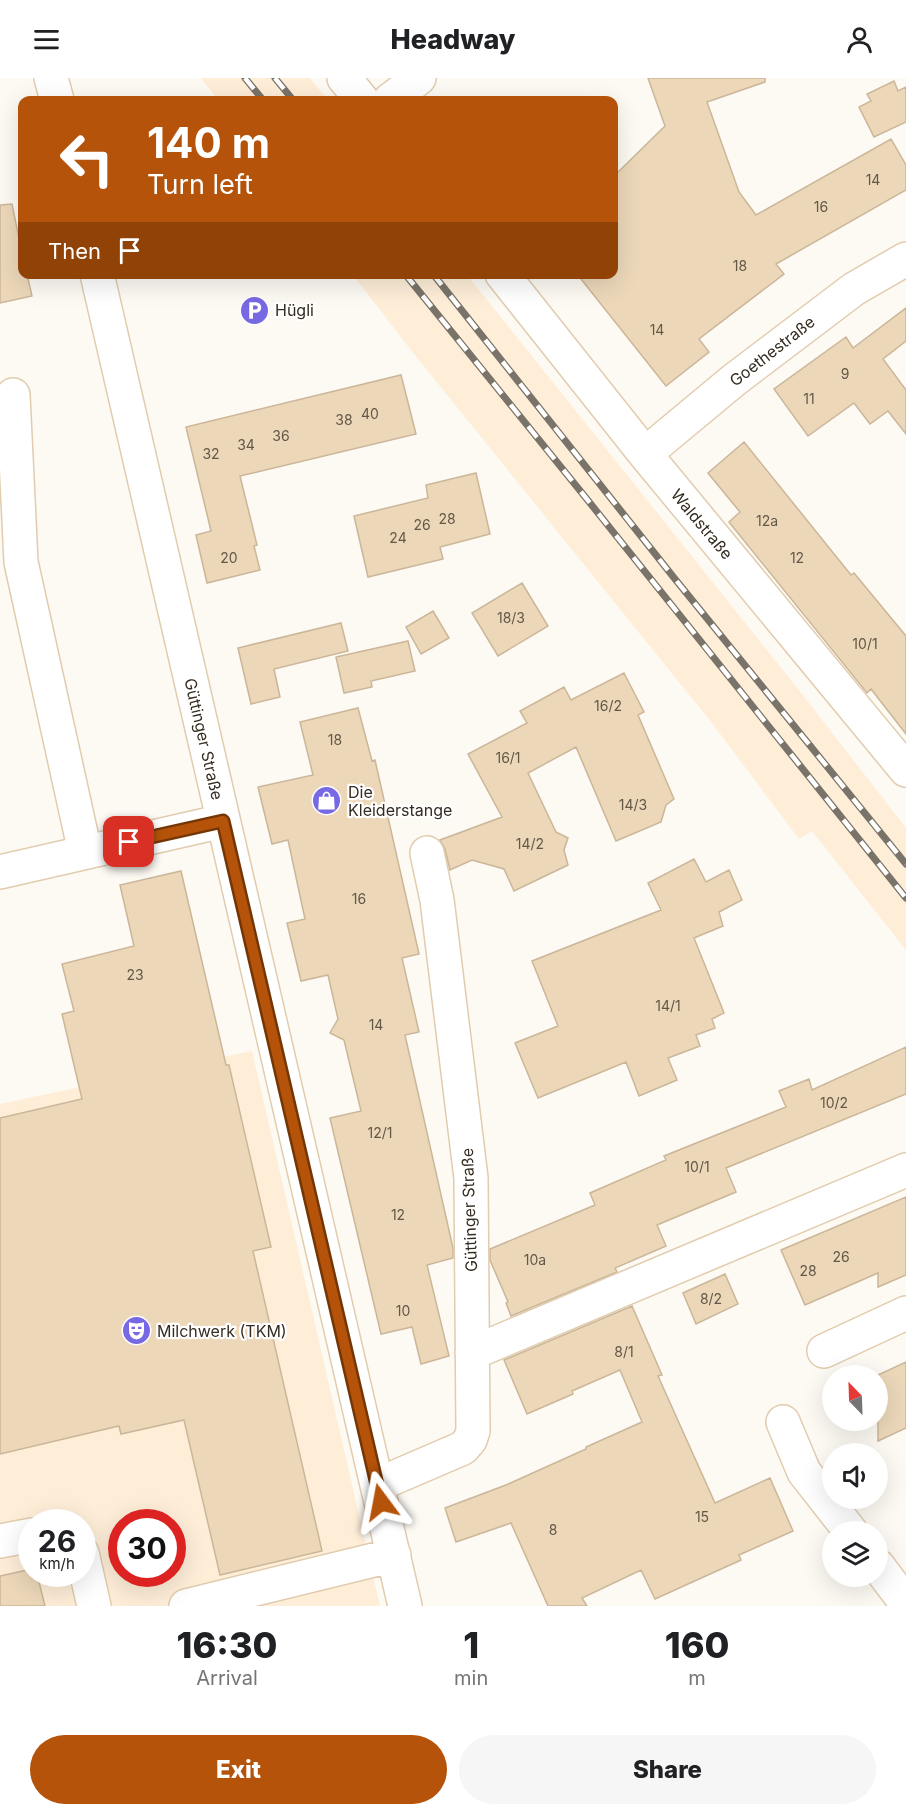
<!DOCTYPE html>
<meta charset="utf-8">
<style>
body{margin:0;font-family:Inter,sans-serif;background:#f6f6f6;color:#202124;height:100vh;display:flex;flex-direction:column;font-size:22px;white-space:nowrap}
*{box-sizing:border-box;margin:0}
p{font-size:20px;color:#757577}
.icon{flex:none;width:33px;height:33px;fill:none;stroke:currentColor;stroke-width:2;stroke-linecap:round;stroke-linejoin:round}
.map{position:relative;height:1528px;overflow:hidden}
.drawer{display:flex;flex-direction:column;background:#fff;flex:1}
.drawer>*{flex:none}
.hud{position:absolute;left:18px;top:18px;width:600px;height:183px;border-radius:12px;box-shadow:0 6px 24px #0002;background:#b45309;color:#fff;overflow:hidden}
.needle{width:39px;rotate:337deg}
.fabs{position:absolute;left:822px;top:1287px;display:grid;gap:12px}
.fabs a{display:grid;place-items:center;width:66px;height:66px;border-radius:50%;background:#fff;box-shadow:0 6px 24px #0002;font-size:30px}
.speed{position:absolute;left:18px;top:1431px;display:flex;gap:12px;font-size:30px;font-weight:700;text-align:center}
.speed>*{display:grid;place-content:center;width:78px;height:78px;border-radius:50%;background:#fff;box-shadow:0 6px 24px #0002;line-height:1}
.speed small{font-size:15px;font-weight:400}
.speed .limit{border:9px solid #d22;background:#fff;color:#111}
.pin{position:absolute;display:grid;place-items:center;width:51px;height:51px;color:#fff;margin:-26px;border-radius:12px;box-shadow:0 3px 9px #0006}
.me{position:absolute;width:66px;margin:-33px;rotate:347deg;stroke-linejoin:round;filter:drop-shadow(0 0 4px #0008)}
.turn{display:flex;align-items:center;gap:21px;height:126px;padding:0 30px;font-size:27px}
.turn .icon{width:78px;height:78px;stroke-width:2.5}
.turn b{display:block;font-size:42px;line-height:51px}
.then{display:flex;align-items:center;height:57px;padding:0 30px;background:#0003;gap:12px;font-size:22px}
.eta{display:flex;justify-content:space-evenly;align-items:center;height:102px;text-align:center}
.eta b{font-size:36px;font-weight:800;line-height:42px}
.button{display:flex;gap:12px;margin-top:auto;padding:12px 30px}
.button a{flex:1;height:69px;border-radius:36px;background:#b45309;color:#fff;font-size:24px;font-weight:800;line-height:69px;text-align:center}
.button a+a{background:#f6f6f6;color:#202124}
header{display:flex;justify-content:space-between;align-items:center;height:78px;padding:0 30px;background:#fff;font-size:27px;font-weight:800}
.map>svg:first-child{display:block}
.built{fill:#feeed8;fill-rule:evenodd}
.building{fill:#ecd7b9;stroke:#cbb699;stroke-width:1.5}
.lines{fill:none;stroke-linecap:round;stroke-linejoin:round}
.minor-casing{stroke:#e1ccae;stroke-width:36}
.minor{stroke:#fff;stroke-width:33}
.rail-casing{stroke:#7a7369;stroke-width:7}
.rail{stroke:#fff;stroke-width:4.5;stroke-dasharray:14;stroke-linecap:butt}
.route-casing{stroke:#753606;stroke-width:15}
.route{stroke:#b45309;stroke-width:10}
.labels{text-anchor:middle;stroke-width:4.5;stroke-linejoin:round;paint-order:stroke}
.number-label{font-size:14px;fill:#635747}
.poi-label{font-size:16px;fill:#352c21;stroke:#fff;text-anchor:start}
.street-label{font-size:16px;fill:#352c21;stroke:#fff}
</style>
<header><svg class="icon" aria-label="menu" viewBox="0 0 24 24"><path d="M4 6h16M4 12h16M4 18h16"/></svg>Headway<svg class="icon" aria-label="person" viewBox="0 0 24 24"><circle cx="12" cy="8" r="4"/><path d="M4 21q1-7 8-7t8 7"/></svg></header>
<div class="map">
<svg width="906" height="1528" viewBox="0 0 906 1528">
<rect width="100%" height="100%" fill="#fdf9f3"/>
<path class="built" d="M201,0H310L328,22H218Z
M353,197H467L798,611L906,750V872L812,753L799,761L712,645L414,276Z
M252,973L380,1528H0V1026ZM32,1444H82V1496H32ZM122,1444H172V1496H122Z"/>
<path class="building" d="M648,0H765V4L707,24L739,114L756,137L891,61L906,87V112L776,186L784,196L699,261L709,274L666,308L577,196H614V98L665,48Z
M894,3L898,13L906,9V44L874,59L859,29L871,23L867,16Z
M12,126L22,175V196H27L32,218L0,225V127Z
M906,230V263L883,281L906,312V356L888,333L870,346L854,325L808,358L774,311L846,259L853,270Z
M401,297L416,356L240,398L257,467L254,468L260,492L207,505L196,457L211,453L186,349Z
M744,364L851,497L854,495L906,558V656L871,611L867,615L729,444L740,434L708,395Z
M476,395L490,456L440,469L443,481L368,499L354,438L428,420L426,407Z
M522,505L548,548L498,578L472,535Z
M433,533L449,560L421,576L406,549Z
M341,545L348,573L274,591L280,619L251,626L238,570Z
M408,563L415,593L371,603L372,609L344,615L336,579Z
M624,595L644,634L638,637L674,721L666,727L661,744L616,763L576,669L528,695L556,754L568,760L564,772L568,787L514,813L504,791L472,782L450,792L445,771L440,762L502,739L468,676L527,645L520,633L564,609L571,622Z
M358,630L372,683L375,682L419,876L402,880L419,954L405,957L453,1170V1180L427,1187L449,1278L421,1286L412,1249L381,1256L330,1040L361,1033L344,962L330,955L338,941L328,897L301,903L287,845L305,841L288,762L272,766L258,709L313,697L300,644Z
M694,781L706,804L729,792L742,822L719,834L723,848L694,860L724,935L712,941L715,950L696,957L700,968L668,980L677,1002L639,1018L626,984L538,1020L515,965L558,948L532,883L661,832L648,805Z
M181,793L226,987H229L271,1169L253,1173L322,1473L220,1497L184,1342L121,1356L119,1348L0,1376V1040L82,1021L62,936L74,933L62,886L134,868L120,807Z
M906,969V1016L726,1090L736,1114L657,1147L666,1168L615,1190L617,1194L511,1238L506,1225L508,1224L490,1182V1171L595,1127L590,1115L666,1082L664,1078L786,1029L779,1013L809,1001L812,1012Z
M906,1119V1197L878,1209V1195L805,1227L781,1172Z
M725,1196L738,1226L696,1246L683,1215Z
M632,1228L662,1297L658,1298L715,1425L770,1400L793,1453L739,1477L741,1482L655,1521L641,1492L582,1520L587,1528H548L511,1445L456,1464L445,1430L506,1407L586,1371V1369L642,1344L620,1292L572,1313L573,1316L527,1336L504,1282Z
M906,1284V1350L878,1363V1297Z
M32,1491V1496H37L45,1528H0V1498Z"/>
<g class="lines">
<defs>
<path id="minor" d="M51,0L57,22
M344,0L362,22
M390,22L419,0
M97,196L405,1528
M502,196L645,376L906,692
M13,317L21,484L85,774
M645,376L734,302L854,211L906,181
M0,794L223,743
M824,1273L906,1235
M472,1275L906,1092
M783,1344L804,1394L851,1454
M377,1407L463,1370L470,1362L473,1353L471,1100L437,822L427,775
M0,1463L32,1457
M82,1475L94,1528
M878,1488L906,1525
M186,1528L394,1477"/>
</defs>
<use href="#minor" class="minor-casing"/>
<use href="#minor" class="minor"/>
<defs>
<path id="rail" d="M245,0L263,22
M275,0L293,22
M405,196L586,420L906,820
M433,196L675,501L906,786"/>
</defs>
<use href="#rail" class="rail-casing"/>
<use href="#rail" class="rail"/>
</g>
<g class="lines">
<defs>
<path id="route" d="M129,764L223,743L381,1424"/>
</defs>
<use href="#route" class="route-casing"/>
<use href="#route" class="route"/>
</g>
<defs>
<symbol id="parking-disc" viewBox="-11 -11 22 22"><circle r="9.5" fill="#7768e3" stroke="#fff"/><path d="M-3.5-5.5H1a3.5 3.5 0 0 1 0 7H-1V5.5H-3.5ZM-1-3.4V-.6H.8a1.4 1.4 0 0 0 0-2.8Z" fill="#fff"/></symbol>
<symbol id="shop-disc" viewBox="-11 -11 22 22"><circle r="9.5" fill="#7768e3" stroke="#fff"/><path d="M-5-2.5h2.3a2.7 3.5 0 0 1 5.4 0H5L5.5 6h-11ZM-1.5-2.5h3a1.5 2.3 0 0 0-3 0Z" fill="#fff"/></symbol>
<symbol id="theatre-disc" viewBox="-11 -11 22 22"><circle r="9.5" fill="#7768e3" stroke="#fff"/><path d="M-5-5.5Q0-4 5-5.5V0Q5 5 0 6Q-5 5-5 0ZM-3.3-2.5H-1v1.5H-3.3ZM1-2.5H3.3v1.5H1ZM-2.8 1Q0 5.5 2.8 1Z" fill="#fff"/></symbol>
</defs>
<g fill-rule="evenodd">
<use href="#parking-disc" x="238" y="216" width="33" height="33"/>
<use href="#shop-disc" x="310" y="706" width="33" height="33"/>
<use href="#theatre-disc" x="120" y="1236" width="33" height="33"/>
</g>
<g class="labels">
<g class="number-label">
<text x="873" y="107">14</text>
<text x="821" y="134">16</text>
<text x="740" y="193">18</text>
<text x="657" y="257">14</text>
<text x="845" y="301">9</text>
<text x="809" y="326">11</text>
<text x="370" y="341">40</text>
<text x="344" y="347">38</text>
<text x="281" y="363">36</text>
<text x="246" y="372">34</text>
<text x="211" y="381">32</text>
<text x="447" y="446">28</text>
<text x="767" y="448">12a</text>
<text x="422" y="452">26</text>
<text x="398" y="465">24</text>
<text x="229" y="485">20</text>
<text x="797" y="485">12</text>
<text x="511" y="545">18/3</text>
<text x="865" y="571">10/1</text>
<text x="608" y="633">16/2</text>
<text x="335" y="667">18</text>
<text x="508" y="685">16/1</text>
<text x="633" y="732">14/3</text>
<text x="530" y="771">14/2</text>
<text x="359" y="826">16</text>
<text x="135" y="902">23</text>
<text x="668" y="933">14/1</text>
<text x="376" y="952">14</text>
<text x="834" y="1030">10/2</text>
<text x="380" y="1060">12/1</text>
<text x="697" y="1094">10/1</text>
<text x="398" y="1142">12</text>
<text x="841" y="1184">26</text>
<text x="535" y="1187">10a</text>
<text x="808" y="1198">28</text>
<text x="711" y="1226">8/2</text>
<text x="403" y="1238">10</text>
<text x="624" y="1279">8/1</text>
<text x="702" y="1444">15</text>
<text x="553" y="1457">8</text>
</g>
<g class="poi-label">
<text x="275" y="238">Hügli</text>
<text x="348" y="720">Die<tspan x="348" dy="18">Kleiderstange</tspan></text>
<text x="157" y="1259">Milchwerk (TKM)</text>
</g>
<g class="street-label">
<text transform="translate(772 273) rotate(-38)" y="6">Goethestraße</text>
<text transform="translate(702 446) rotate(50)" y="6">Waldstraße</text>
<text transform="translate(204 661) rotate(77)" y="6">Güttinger Straße</text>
<text transform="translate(469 1132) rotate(-92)" y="6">Güttinger Straße</text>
</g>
</g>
</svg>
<div class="fabs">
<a><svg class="needle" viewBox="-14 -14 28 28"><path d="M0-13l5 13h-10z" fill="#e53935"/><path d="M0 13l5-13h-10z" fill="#757577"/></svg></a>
<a><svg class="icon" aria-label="sound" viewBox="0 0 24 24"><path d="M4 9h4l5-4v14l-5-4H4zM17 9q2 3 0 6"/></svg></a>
<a><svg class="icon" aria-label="layers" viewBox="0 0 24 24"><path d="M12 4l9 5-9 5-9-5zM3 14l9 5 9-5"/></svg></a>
</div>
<div class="speed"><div>26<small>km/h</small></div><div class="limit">30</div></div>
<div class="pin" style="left:129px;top:764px;background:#d93025"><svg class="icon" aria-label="arrive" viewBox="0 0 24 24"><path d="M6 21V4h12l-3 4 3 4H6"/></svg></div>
<svg class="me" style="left:381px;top:1424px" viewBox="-20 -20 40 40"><path d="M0-17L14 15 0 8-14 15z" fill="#b45309" stroke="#fff" stroke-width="4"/></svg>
<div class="hud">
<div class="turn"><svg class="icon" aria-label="left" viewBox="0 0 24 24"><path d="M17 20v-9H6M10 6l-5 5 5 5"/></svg><div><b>140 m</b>Turn left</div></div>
<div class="then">Then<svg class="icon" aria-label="arrive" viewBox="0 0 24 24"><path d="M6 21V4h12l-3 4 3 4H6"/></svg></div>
</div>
</div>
<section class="drawer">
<div class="eta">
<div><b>16:30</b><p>Arrival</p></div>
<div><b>1</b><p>min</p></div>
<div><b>160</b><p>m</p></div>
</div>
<div class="button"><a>Exit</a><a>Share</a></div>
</section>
